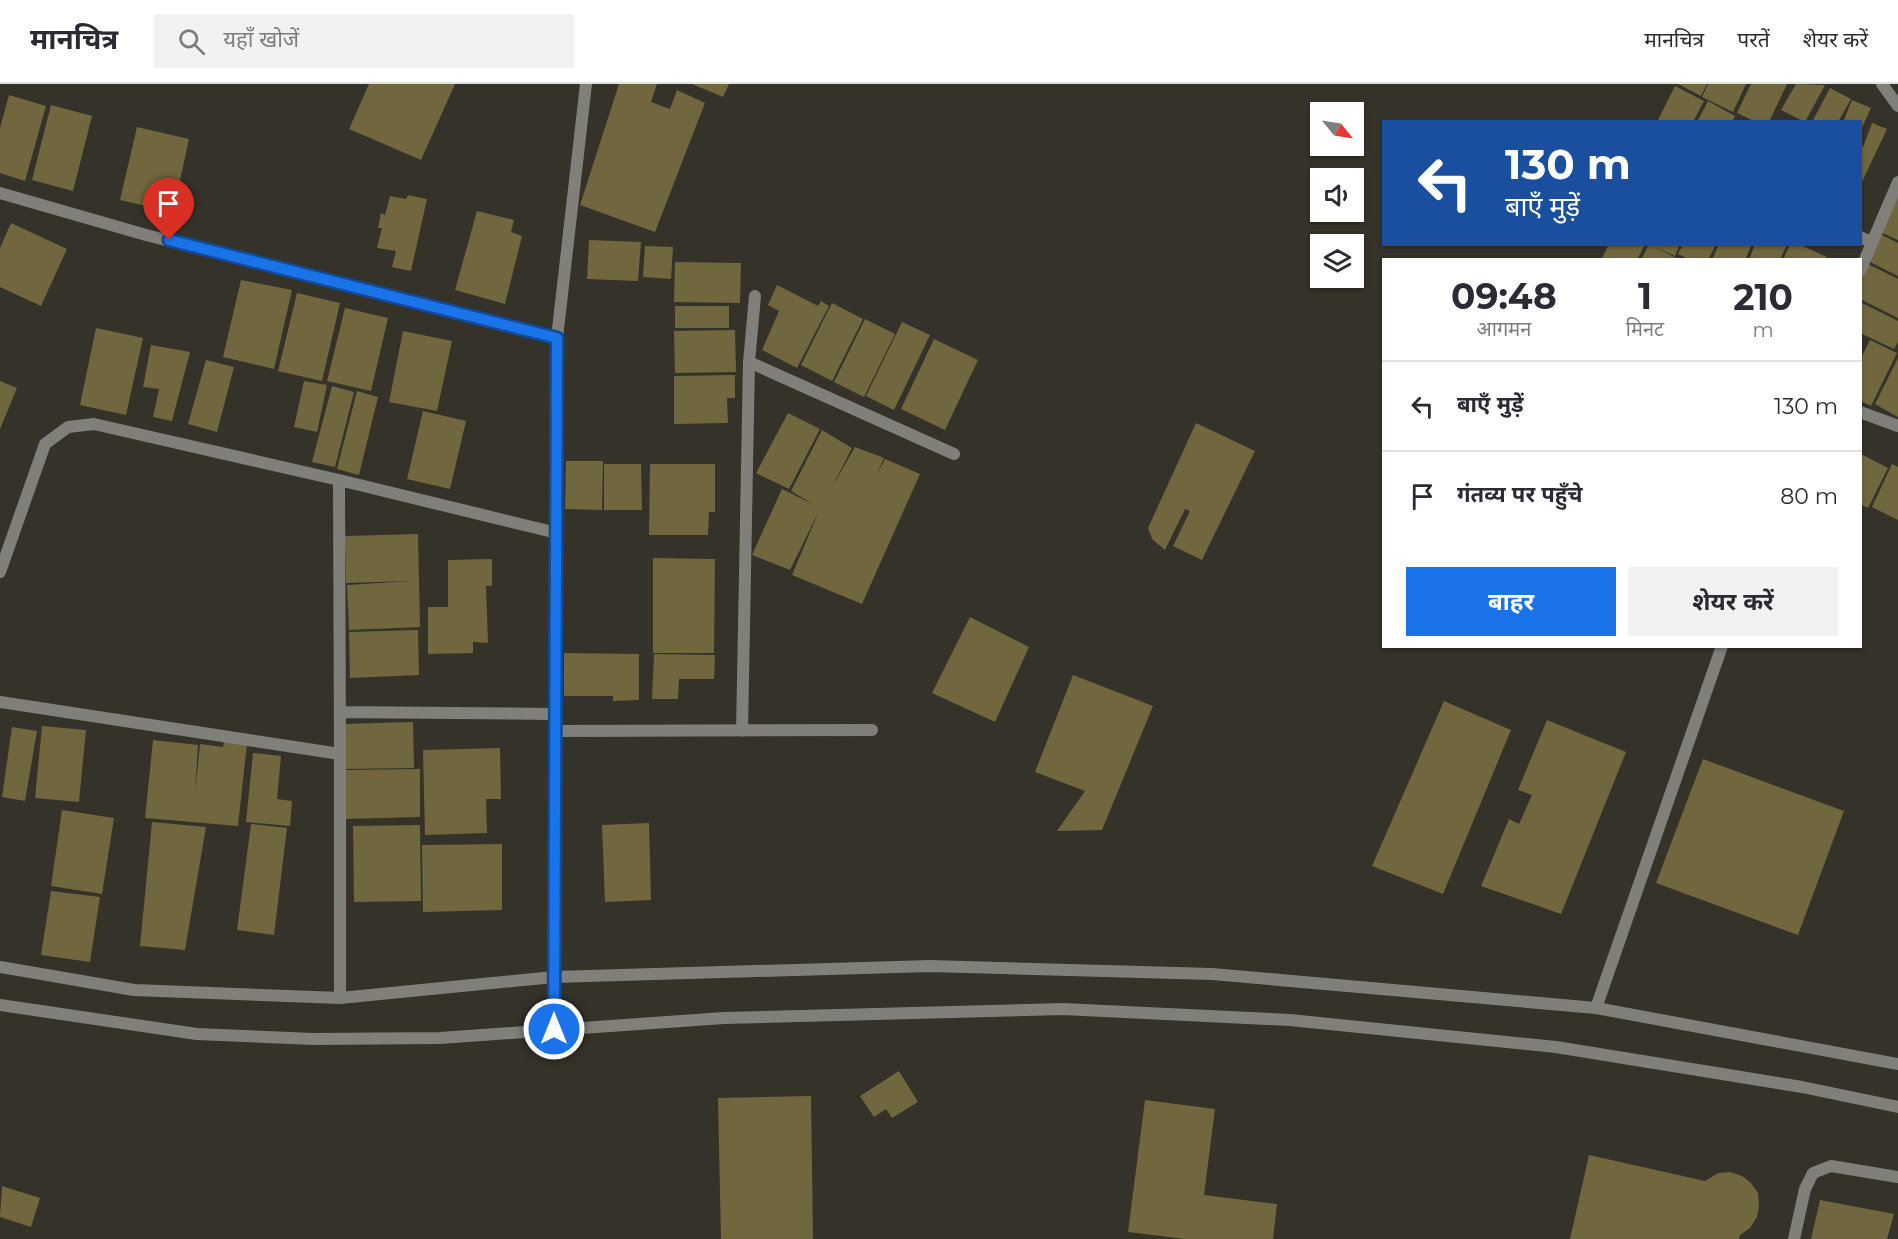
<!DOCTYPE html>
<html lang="hi">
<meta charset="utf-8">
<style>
body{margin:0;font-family:Montserrat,"Noto Sans Devanagari",sans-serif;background:#f2f2f3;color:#2b2b33;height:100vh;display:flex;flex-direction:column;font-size:22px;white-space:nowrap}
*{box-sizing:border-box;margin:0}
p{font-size:20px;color:#7c7c81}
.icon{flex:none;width:33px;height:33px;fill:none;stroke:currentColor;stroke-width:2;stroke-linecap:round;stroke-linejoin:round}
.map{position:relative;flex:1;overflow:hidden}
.drawer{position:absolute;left:1382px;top:174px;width:480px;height:390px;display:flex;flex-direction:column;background:#fff;border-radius:0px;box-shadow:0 2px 4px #0004}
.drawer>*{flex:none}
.top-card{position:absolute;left:1382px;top:36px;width:480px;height:126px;border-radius:0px;box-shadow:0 2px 4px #0004;background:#1a4fa0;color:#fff;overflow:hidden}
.needle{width:39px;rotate:120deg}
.fabs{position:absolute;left:1310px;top:18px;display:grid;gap:12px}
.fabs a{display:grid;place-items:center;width:54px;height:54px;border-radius:0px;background:#fff;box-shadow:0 2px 4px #0004;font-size:30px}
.pin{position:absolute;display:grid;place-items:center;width:51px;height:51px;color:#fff;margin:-62px -26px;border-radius:50% 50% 50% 0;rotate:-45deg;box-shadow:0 0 6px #0007}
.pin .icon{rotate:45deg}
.me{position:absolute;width:66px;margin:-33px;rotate:0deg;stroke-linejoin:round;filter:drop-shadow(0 0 4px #0008)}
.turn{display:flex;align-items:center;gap:21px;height:126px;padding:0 24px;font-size:27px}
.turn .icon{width:78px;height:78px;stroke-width:2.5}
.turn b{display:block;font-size:42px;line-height:51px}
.eta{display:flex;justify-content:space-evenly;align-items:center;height:102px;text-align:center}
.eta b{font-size:36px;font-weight:700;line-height:42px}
.button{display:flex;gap:12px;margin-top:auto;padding:12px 24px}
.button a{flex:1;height:69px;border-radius:0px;background:#1a73e8;color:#fff;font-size:24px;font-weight:700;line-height:69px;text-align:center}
.button a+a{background:#f2f2f3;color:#2b2b33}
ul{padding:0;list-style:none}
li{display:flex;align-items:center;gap:18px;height:90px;padding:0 24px;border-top:2px solid #e1e1e2}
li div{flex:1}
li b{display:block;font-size:22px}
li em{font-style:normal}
header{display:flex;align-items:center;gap:36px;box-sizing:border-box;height:84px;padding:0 30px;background:#fff;border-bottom:2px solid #e1e1e2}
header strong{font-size:28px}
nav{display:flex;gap:33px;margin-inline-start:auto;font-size:21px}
.search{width:420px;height:54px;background:#f2f2f3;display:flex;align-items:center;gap:15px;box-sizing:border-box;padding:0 21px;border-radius:0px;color:#7c7c81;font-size:22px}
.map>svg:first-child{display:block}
.building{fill:#71673e}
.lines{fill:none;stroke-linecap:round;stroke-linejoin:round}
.service{stroke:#817f7a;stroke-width:12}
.minor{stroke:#817f7a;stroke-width:12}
.tertiary{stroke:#817f7a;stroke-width:12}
.route-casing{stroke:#114b97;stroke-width:15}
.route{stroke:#1a73e8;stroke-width:10}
</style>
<header>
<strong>मानचित्र</strong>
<div class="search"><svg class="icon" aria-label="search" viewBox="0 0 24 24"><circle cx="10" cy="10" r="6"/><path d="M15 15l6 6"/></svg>यहाँ खोजें</div>
<nav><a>मानचित्र</a><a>परतें</a><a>शेयर करें</a></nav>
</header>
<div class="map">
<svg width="1898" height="1155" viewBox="0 0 1898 1155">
<rect width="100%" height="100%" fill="#343229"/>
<path class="building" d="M369,0H455L421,76L349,45Z
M619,0H657L651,18L670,25L677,6L705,19L655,148L580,121Z
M692,0H729L723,13Z
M1678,0H1707L1701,12Z
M1708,0H1746L1733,28L1702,13Z
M1751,0H1787L1769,38H1756L1737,29Z
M1796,0L1825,1L1805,38L1781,26Z
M1675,2L1704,17L1693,38H1657Z
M1830,4L1851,15L1838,38H1812Z
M9,11L46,22L25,97L0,89V44Z
M1852,16L1871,24L1860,48V38H1843Z
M1708,17L1735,32L1732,38H1697Z
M51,21L92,32L73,107L32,96Z
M1872,39L1887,45L1860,102V62L1863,63Z
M137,43L189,55L173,128L120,116Z
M408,111L427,115L411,187L392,183L396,167L377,164L382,144H378L381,129L385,131L390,112L406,115Z
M1898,111V156L1880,148Z
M477,127L514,136L511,148L522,152L505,220L455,206Z
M11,139L67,165L41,222L0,203V164Z
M1880,150L1898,159V192L1866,176Z
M589,156L641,158L638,197L587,195Z
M1609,160H1645L1637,176H1601Z
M1649,160H1680L1675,172L1653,162L1676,174L1675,176H1641Z
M1683,160H1716L1708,176H1690L1678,170Z
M1719,160H1752L1745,176H1712Z
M1755,160H1787L1780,176H1749Z
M1790,160H1798L1827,173L1826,176H1783Z
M645,162L673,163L671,195L643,193Z
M675,178L741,179L740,219L674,218Z
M1868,180L1898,195V234L1860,215V196Z
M241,196L292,206L274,285L223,273Z
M777,201L818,222L821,217L829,222L797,284L762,266L779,227L768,221Z
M297,209L340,219L322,297L278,287Z
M1860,218L1898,237V258L1894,265L1860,249Z
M832,219L863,235L832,297L801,281Z
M675,222H729V244H675Z
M345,224L388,234L371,307L327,297Z
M865,235L895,250L864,313L834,298Z
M902,238L930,251L894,326L866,312Z
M96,244L143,254L126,331L80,321Z
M735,246L736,288L675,289L674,247Z
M403,247L452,257L437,327L389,318Z
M934,255L978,276L945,346L901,325Z
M1870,256L1897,269L1871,322L1860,317V276Z
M151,261L190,268L172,337L153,333L159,305L143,303Z
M1898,274V333L1875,320Z
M206,276L234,283L217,348L188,340Z
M735,291V314H727L728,339L674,340V292Z
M0,297L17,304L0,345Z
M304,297L327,301L317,348L294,343Z
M332,302L354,308L335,383L312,378Z
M357,307L378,313L359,391L337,385Z
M423,327L466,337L450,405L407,395Z
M788,329L820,345L789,405L756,389Z
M1196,339L1255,367L1202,476L1173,462L1190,427L1185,425L1165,466L1152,455L1148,444Z
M822,346L852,364L831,405L855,363L884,374L876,392L885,375L920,390L862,520L792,491L819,427L790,486L752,471L782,405L813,420L791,407Z
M1861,370L1888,384L1868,424L1860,420Z
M566,377H603L602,426L565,425Z
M604,380H641L642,426H604Z
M650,380H715V428H709L708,451H649Z
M1892,380L1898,383V436L1872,423Z
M418,450L420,543L349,546L347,501L412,497L346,499L345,452Z
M653,474L715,475L714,569H653Z
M492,475V502H486L488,559L473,558V569L428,570V523H448V476Z
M970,533L1029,563L995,638L932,609Z
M418,546L419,591L350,594L349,548Z
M564,569L639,570V616L613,617V612H564Z
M654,570L715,571L714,595H679L678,615H652Z
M1073,591L1153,622L1102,746L1057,747L1085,707L1035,688Z
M1444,617L1511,646L1443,810L1372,782Z
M1547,636L1626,668L1561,830L1481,802L1509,735L1519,740L1532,711L1518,706Z
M413,638L414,684L344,685L343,640Z
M42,642L86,646L79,718L35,714Z
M12,643L37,647L25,717L2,713Z
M153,656L198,661L195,710L200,660L223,663L224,657L247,660L238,742L145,734Z
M500,664L501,715H486L487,749L425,751L423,666Z
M253,669L281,672L277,715L292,717L290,742L246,738Z
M1703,675L1844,727L1798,851L1656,799Z
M420,685V733L343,735V686Z
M62,726L114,734L102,810L51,802Z
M152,738L206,743L185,866L140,862Z
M649,739L651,816L605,818L602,741Z
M251,740L287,744L274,851L237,846Z
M420,741L421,817L354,818L353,742Z
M502,760V826L423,828L422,761Z
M51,807L100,813L90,878L41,871Z
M899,987L918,1018L892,1034L886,1025L874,1033L860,1012Z
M811,1012L813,1155H721L718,1014Z
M1145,1016L1215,1025L1204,1111L1277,1120L1273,1155H1185L1128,1148Z
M1589,1071L1705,1097L1718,1089L1730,1088L1742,1092L1751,1099L1758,1109L1759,1122L1757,1133L1750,1144L1740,1151L1739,1155H1570Z
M2,1102L40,1114L31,1143L0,1133Z
M1820,1116L1894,1130L1887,1155H1811Z"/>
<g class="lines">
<path class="service" d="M1882,0L1898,22
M1860,153L1871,158
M1860,187L1898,98
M1860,328L1898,342
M1596,924L1722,562
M1794,1155L1805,1105L1813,1089L1831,1082L1898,1093"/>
<path class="minor" d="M0,109L146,151L557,254V449
M557,254L586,0
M749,278L954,370
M339,396L340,670
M0,488L45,360L68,343L94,340L339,396L557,449L554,945
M0,618L340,670V914
M340,628L555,630
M554,647L872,646
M742,647L749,278L755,212"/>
<path class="tertiary" d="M0,883L134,906L340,914L554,893L930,882L1212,890L1596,924L1898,980
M0,921L197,950L314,955L440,954L724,934L1063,925L1290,936L1556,963L1802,1003L1898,1023"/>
</g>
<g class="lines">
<defs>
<path id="route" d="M169,156L557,254L554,945"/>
</defs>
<use href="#route" class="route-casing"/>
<use href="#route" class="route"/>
</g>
</svg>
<div class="fabs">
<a><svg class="needle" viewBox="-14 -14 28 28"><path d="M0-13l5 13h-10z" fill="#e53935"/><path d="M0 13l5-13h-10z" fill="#7c7c81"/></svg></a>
<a><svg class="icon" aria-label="sound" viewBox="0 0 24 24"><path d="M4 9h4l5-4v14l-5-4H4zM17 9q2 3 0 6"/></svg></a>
<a><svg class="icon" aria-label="layers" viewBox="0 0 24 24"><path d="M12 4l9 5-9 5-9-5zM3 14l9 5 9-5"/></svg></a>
</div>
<div class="pin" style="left:169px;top:156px;background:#d93025"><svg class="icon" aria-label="arrive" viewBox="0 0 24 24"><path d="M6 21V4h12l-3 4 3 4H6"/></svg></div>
<svg class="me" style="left:554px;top:945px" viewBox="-20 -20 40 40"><circle r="17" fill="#1a73e8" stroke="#fff" stroke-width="3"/><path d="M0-11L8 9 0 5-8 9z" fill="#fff"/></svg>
<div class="top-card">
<div class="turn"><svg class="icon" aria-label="left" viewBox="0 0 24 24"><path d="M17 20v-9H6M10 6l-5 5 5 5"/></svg><div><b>130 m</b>बाएँ मुड़ें</div></div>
</div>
<section class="drawer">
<div class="eta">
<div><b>09:48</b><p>आगमन</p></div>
<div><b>1</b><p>मिनट</p></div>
<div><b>210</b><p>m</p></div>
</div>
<ul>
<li><svg class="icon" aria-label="left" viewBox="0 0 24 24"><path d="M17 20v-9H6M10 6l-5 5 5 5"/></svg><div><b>बाएँ मुड़ें</b></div><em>130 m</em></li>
<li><svg class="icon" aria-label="arrive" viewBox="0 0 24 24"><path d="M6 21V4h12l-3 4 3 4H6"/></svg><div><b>गंतव्य पर पहुँचे</b></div><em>80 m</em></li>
</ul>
<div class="button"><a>बाहर</a><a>शेयर करें</a></div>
</section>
</div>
